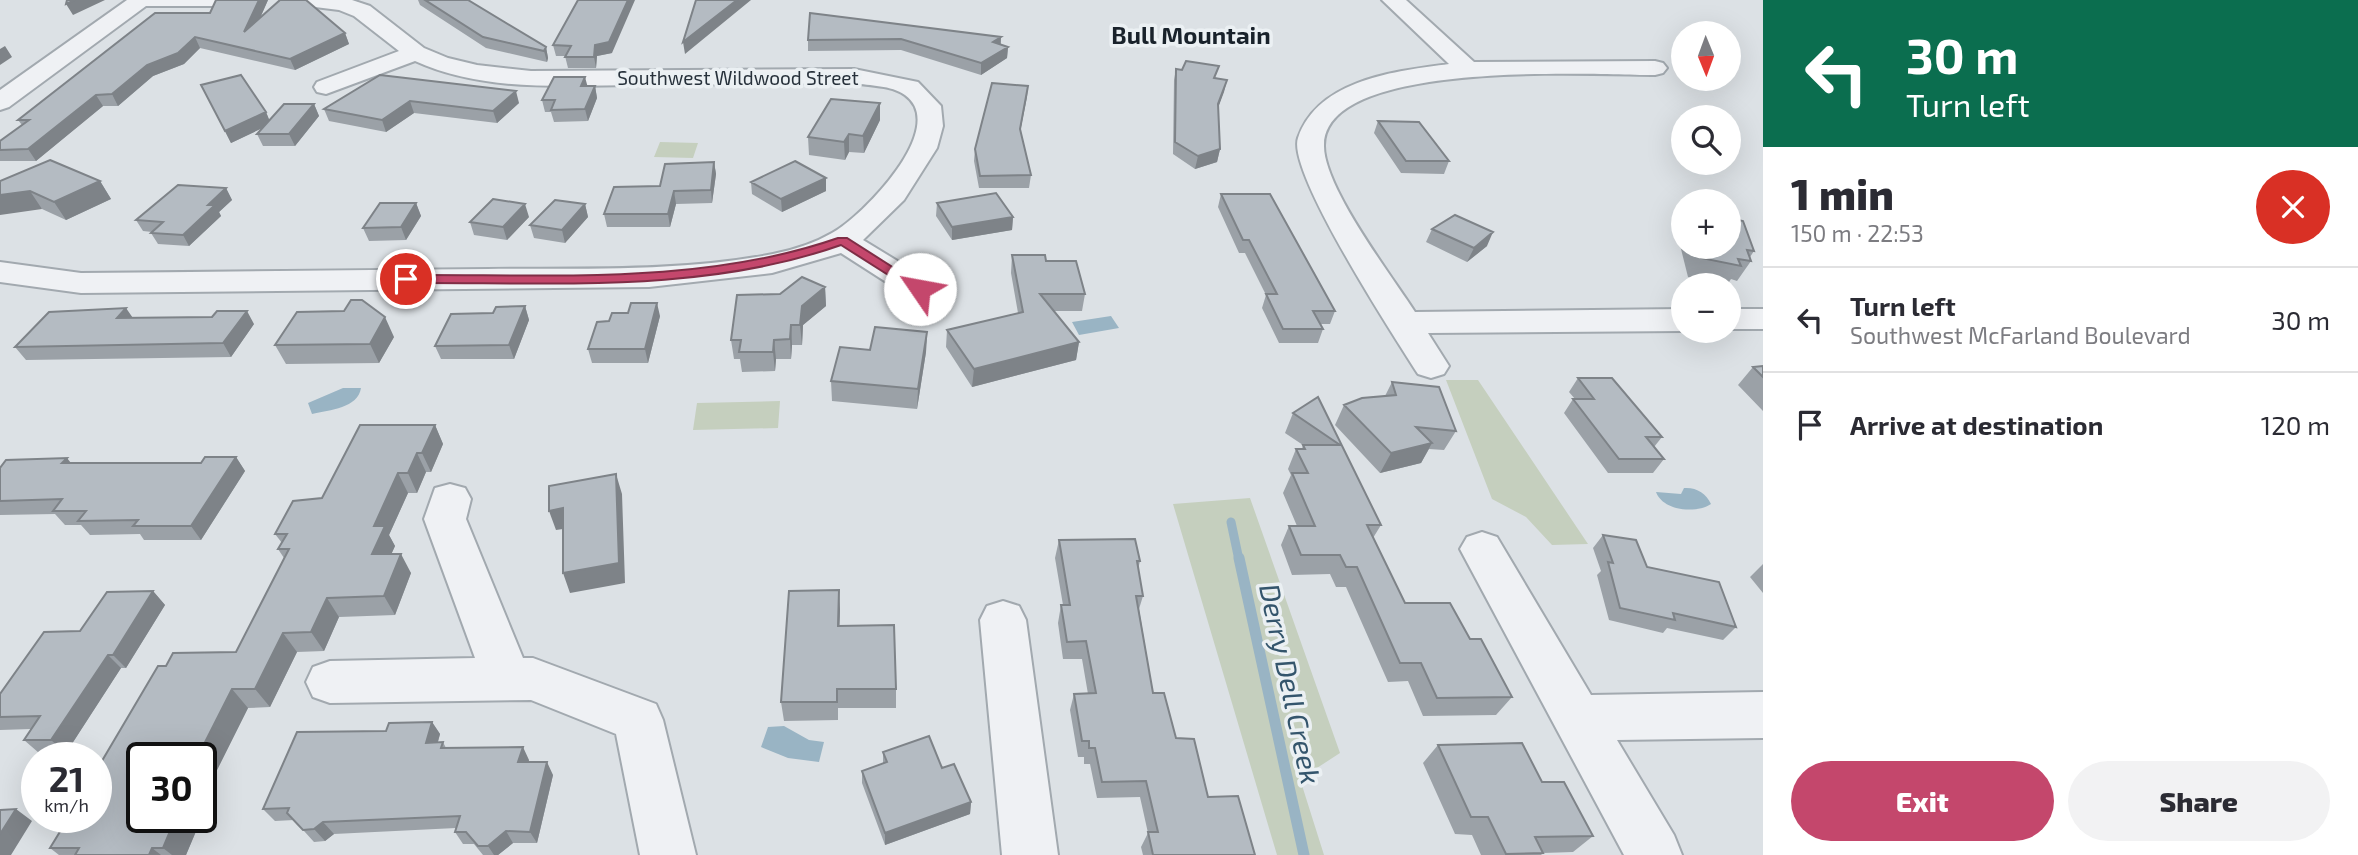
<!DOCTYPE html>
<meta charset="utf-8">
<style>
body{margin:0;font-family:"Exo 2",sans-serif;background:#f2f2f3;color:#2b2b33;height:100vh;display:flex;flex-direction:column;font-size:26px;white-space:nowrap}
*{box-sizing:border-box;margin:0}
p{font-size:23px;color:#7c7c81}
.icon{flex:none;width:38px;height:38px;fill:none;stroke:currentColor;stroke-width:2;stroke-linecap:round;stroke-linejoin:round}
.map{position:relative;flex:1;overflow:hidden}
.details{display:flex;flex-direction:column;background:#fff;width:595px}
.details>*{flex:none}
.top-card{background:#0b6e4f;color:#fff;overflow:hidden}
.needle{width:46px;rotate:179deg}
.controls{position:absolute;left:1671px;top:21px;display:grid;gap:14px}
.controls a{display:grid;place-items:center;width:70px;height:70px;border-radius:50%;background:#fff;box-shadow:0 7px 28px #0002;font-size:35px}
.speed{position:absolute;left:21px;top:742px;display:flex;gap:14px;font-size:35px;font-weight:700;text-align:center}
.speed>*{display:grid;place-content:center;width:91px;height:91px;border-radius:50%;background:#fff;box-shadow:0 7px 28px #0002;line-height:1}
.speed small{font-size:18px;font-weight:400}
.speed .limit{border:4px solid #111;border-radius:10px;background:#fff;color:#111}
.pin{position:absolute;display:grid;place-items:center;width:60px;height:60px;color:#fff;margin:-30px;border:4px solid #fff;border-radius:50%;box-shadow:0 2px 7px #0007}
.me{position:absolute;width:77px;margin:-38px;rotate:303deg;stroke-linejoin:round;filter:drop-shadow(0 0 5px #0008)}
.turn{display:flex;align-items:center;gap:24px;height:147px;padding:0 28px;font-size:32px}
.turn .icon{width:91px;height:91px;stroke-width:2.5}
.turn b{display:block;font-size:49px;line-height:60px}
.round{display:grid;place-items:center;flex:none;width:74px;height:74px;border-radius:37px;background:#f2f2f3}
.headline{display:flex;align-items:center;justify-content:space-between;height:119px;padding:0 28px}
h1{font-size:42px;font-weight:800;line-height:52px}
.button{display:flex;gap:14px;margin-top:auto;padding:14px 28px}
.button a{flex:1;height:80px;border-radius:42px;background:#c4476c;color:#fff;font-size:28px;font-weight:800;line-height:80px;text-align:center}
.button a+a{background:#f2f2f3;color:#2b2b33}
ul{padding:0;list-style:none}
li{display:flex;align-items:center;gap:21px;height:105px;padding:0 28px;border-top:2px solid #e1e1e2}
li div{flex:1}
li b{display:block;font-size:26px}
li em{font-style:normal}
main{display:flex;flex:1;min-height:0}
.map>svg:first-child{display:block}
.green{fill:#c5cfbe}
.water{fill:#99b4c4}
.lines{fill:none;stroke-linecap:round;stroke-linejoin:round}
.stream-far1{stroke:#99b4c4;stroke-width:9}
.stream{stroke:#99b4c4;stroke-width:11}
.minor-casing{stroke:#a2a9af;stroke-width:4}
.minor{fill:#eff1f4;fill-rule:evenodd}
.wall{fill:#9ba1a7}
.shaded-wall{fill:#7e8388}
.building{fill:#b4bbc2;stroke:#7e8388;stroke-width:2}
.route{fill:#c4476c;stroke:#7f2e46;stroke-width:2}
.labels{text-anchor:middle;stroke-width:7;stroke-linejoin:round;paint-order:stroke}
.far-street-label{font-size:19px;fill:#27313b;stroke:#ebf0f3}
.far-district-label{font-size:24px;font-weight:bold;fill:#19222b;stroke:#ebf0f3}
.near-water-label{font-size:28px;font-style:italic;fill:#34556c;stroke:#ebf0f3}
</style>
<main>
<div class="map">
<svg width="1763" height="855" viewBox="0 0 1763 855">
<rect width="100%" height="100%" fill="#dce1e5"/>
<path class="green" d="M660,142L698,143L693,158L654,157Z
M1446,380H1478L1588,544L1552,545L1526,517L1492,499Z
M780,401L778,428L693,430L697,403Z
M1250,498L1340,753L1300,779L1324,855H1277L1173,504Z"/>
<path class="water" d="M1111,316L1119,328L1079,335L1072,322Z
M343,388H361C358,408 330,410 312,414L308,403Z
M1684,488C1696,487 1706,493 1711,504C1696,514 1663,511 1656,492L1681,494Z
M784,726L809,740L824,742L819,762L788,758L761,747L768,727Z"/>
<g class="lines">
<path class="stream-far1" d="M1231,522L1239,560"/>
<path class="stream" d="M1239,558L1304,855"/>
<defs>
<path id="minor" d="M127,0H225L214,6H146L9,107L0,110V90Z
M296,0H352L370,6L424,48L448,58L477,65L531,71L854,69L918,82L941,106L943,126L937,148L904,200L863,240L932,282L936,289L932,296L920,299L908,296L841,253L772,273L649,287L81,293L0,282V262L81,273C217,272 352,270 488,269C582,268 680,272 773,254C793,250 815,243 832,233C862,217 950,127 905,95C891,85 870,86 854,83C783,84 712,84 641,85C567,85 485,93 415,61L326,94L317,92L314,87L317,82L399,51L354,16L339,10L299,5Z
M1382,0H1406L1474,62L1655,61L1663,63L1667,68L1663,73L1655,75C1597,75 1325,58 1324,145C1323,186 1391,275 1415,312L1684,309V331L1428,333L1449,366L1444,374L1431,378L1418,374C1395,338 1286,171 1298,138C1318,79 1397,71 1449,64Z
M1729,309H1763V329H1729Z
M450,484L465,488L471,499L466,519L523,658H533L656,704L663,720L696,855H640L616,734L531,700L330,703L313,697L306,682L313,667L330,661L475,658L424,519L435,488Z
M1482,532L1497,537L1591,695L1763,692V738L1617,740L1674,835L1682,855H1624L1460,549L1467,537Z
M1003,601L1019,606L1026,620L1058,855H1002L980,620L987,606Z"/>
</defs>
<use href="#minor" class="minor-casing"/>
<use href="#minor" class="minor"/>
</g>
<path class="wall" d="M216,0H268L260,18L345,33L349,44L295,70L200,48L184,64L153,76L118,106H103L36,161H0V141L22,125L18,120L210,13Z
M418,0H468L546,47L548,58L547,62L486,48L420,5Z
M578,0L612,53L597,56L596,68H568L565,56H556L553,45Z
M1001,37V45L1008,47L1007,58L981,75L901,50L808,51V40Z
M1176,69L1227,80L1218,108L1220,149L1217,162L1195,169L1173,154L1174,80Z
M380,75L519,103L497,123L414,113L386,132L329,121L324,109Z
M201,85L266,112L269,120L314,104L319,116L295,146H263L257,134L262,128L231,143Z
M587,86H595L597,98L588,121L554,122L551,112H545L542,100Z
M1028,86L1020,132L1031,175L1029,188H979L974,161L975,149Z
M880,103V120L864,153L849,152L845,160L809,155L808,137Z
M1378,121L1449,161L1444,174L1401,173L1374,133Z
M714,162L716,174L712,203L676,204L670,227H607L604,214L660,186Z
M0,181H100L111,199L66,220L42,209Z
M751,182L826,191L782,212L752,194Z
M226,188L232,200L219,212L221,216L189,246L158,244L151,233L152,232L143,231L136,220Z
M1221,194L1335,311L1330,324H1321L1323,329L1318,343H1279L1262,308L1266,295L1245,253H1239L1218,207Z
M416,203L421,216L406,240L369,241L363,228Z
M937,203L1013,217L1012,230L952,240L936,216Z
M585,204L588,217L565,243L534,238L530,225Z
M529,217L507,240L474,235L470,222Z
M1684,218V247H1729L1754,251L1750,257L1751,261L1737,281L1731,279L1727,285L1688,277L1676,229Z
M1432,229L1487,246L1467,262L1426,242Z
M1012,255L1046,261L1085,294L1082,311H1054L1079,342L1076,360L972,387L946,347L947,330L1018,313L1011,273Z
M825,287L826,306L803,325L802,345H792L791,359H776L775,371L742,372L740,359H734L731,340L780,294Z
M525,306L529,320L514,359H441L435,346L493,313Z
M660,316L648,363H592L588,349L609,321Z
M254,324L231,357L26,360L15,347Z
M927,332L926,352L917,409L832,401L831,381L870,350Z
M394,337L379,363L286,364L275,345Z
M1763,366V411L1738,385L1753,367Z
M1578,378L1662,437L1654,447L1664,459L1653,473H1608L1564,413L1573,399H1575L1569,392Z
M1392,382L1456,431L1444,450L1429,449L1421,463L1380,473L1335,425L1344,405L1385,396Z
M1318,397L1381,525L1373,538L1405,603L1470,639L1512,697L1496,715L1423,716L1408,681L1388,682L1346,587H1336L1330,574L1292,575L1281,545L1289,526H1297L1283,493L1291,475L1288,469L1296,449H1302L1303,445L1285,433L1293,413Z
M435,425L443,444L431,472H426L417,493H408L389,535L395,546L391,554L411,573L395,615L339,617L324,651L297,652L270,707L248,708L211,782L206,795L210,798L186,855H59L50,848L166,666L236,652L284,558L278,549L282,543L275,534L322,498Z
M236,457L245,471L201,540H144L140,534L90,535L81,525H65L55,514L0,515V468L71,463H201Z
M1603,535L1647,567L1736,627L1723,640L1667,628L1663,633L1609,620L1597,575L1601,571L1593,548Z
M1059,540L1140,561L1138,569L1143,596L1139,609L1153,693L1176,738L1208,797L1255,855H1143L1141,847L1148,833L1140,797L1097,798L1090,764H1084V757H1078L1070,710L1074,694H1088L1082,659H1063L1058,623L1061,605H1063L1055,558Z
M1763,564V593L1750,577Z
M153,591L165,605L126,668H121L66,753H39L24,740L31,729L0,730V694L80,631Z
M840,609L839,626L896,689V708H838V720L784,721L781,702Z
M432,722L440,734L438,742H443L446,748L529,760L528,762L553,775L537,843H513L498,855H483L474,844H463L455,832L456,828L334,834L325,841L314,842L294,820L275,821L263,809L386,731Z
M1438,745L1542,782L1593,836L1573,852L1543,853L1541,855H1481L1472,835L1455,834L1423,763Z
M883,752L971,802L970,814L885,845L862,783V771L883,764Z"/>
<path class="shaded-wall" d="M75,0H105L73,15L66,4Z
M259,0H268L249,43L244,32Z
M628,0H635L612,53L597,56L596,68L594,57L595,45Z
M737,0H751L685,54L683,42Z
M345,33L349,44L295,70L290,59Z
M195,37L200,48L184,64L153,76L118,106L112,94L147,65Z
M1001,37L1000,48L993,42Z
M5,46L12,57L0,65V49Z
M546,47L548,58L547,62L544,51Z
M1008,47L1007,58L981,75V63Z
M585,77L588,88L581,86Z
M1227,80L1224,92L1215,116L1218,104Z
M595,86L597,98L588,121L585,109Z
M1028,86L1027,97L1018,142L1020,129Z
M516,91L519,103L497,123L493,111Z
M96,95L103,106L36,161L28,149Z
M410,101L414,113L386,132L382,120Z
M880,103V120L864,153L863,136Z
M314,104L319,116L295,146L289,134Z
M266,112L271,124L231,143L225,131Z
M849,134V152L845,160L844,142Z
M1220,149L1217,162L1195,169L1198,156Z
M714,162L716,174L712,203L711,190Z
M826,178V191L782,212L781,199Z
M100,181L111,199L66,220L54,202Z
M226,188L232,200L219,212L221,216L189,246L183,235L208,205Z
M30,191L42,209L0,215V195Z
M674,191L676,204L670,227L668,214Z
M416,203L421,216L406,240L401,227Z
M525,204L529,217L507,240L503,227Z
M585,204L588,217L565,243L562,230Z
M1013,217L1012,230L952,240V227Z
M1493,232L1487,246L1467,262L1474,248Z
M825,287L826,306L803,325L802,345L800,325L802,306Z
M657,303L660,316L648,363L645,349Z
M525,306L529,320L514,359L509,345Z
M126,308L135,321L117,318Z
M247,311L254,324L231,357L223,343Z
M385,317L394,337L379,363L370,344Z
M791,325L792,345L791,359L790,339Z
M927,332L926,352L917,409L918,389Z
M774,340L776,359L775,371L773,352Z
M1079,342L1076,360L972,387L974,369Z
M435,425L443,444L431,472L422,453Z
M1432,443L1421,463L1380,473L1391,453Z
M417,453L426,472L417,493L408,473Z
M236,457L245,471L201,540L191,526Z
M67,458L78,472L62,463Z
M398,473L408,493L389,535L395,546L383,573L372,554L374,526Z
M616,474L622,494L625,583L570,593L563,573Z
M563,508L570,528L556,530L549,511Z
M401,554L411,573L395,615L384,596Z
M839,590L840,609L839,645L838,626Z
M153,591L165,605L126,668L113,655Z
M327,598L339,617L324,651L311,632Z
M283,633L297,652L270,707L255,689Z
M108,655L121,668L66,753L51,740Z
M232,689L248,708L211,782L206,795L210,798L186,855H172L163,848L176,817H201V758H197Z
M432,722L440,734L434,755L426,743Z
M523,747L529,760L525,775L518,762Z
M547,762L553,775L537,843L530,832Z
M971,802L970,814L885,845V833Z
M16,809L32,821L11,855H0V834Z
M323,822L334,834L325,841L314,829Z
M506,831L513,843L498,855H494L488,846Z
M152,848L161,855H149Z"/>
<path class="building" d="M67,0H75L66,4Z
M216,0H259L244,32L280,0H306L345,33L290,59L195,37L178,53L147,65L112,94L96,95L28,149L0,150V141L29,120H18L155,13H210Z
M425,0H468L546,47L544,51L483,37Z
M578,0H628L609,42L595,45L594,57H565L571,46L553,45Z
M696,0H737L683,42Z
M810,13L1001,37L993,42L1008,47L981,63L901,39L808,40Z
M1186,61L1219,66L1214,78L1227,80L1218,104L1220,149L1198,156L1175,142L1176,69L1182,70Z
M241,75L266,112L225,131L201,85Z
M380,75L516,91L493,111L410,101L382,120L324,109Z
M554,77H585L581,86H595L585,109L551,110L555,100H542Z
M992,83L1028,86L1020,129L1031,175L980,176L975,149Z
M831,99L880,103L863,136L849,134L844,142L808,137Z
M284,104H314L289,134H257Z
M1378,121L1419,122L1449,161H1406Z
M50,160L100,181L54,202L30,191L0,195V181Z
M795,161L826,178L781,199L751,182Z
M714,162L711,190L674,191L668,214H604L614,187L660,186L665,164Z
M178,185L226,188L208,205H215L183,235L151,233L163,222L136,220Z
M996,193L1013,217L952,227L937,203Z
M1221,194H1270L1335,311H1313L1323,329H1283L1266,294H1277L1249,240H1243Z
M493,199L525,204L503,227L470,222Z
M555,200L585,204L562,230L530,225Z
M380,203H416L401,227L363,228Z
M1455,215L1493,232L1474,248L1432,229Z
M1729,218L1743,221L1754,251L1747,250L1751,261L1738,259L1741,266L1701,258L1698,247H1729Z
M1012,255H1045L1046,261H1076L1085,294H1040L1079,342L974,369L947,330L1023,312Z
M802,277L825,287L802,306L800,325H791L790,339L774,340L773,352H739L741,340H731L737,295L780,294Z
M351,300H362L385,317L370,344L275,345L297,312L344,311Z
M631,303H657L645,349H588L597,322L609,321L612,313H628Z
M525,306L509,345L435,346L451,314L493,313L496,307Z
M126,308L117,318L212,317L217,311H247L223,343L15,347L49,312Z
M875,327L927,332L918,389L831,381L840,347L870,350Z
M1763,366V377L1753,367Z
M1578,378H1612L1662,437H1646L1664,459H1619L1573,399H1594Z
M1392,382L1439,387L1456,431L1416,427L1432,443L1391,453L1344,405L1362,398L1396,395Z
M1318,397L1381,525H1367L1405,603H1450L1470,639H1481L1512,697L1437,698L1421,663H1400L1357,567H1346L1340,555H1301L1289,526H1315L1292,473H1308L1296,449H1305L1303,445H1340L1293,413Z
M360,425H435L422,453H417L408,473H398L374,526H385L372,554H401L384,596L327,598L311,632L283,633L255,689H232L197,758H142V817H176L163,848H152L149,855H75L79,848H50L69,817H96V771L158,666H166L173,653L236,652L289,549H278L287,534H275L293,501L322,498Z
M205,457H236L191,526H133L138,520L78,521L86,511H53L62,499L0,501V468L6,460L67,458L62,463H201Z
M616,474L619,563L563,573V508L549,511V486Z
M1603,535L1636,540L1647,567L1719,582L1736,627L1673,613L1675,620L1620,608L1608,562L1613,563Z
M1135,539L1140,561H1137L1143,596H1136L1153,693H1164L1176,738L1194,739L1208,797L1238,796L1255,855H1153L1148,832H1158L1146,781L1102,782L1095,748H1089V741H1082L1074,694L1096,693L1086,641L1067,642L1061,605H1070L1059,540Z
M839,590L838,626L894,625L896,689H837V702H781L789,591Z
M153,591L113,655H108L51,740H24L40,716L0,717V694L44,632L80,631L107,592Z
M432,722L426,743L443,742L441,748L523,747L518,762H547L530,832L506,831L488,846H478L466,832H455L460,816L323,822L314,829L303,830L287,813L289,808L263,809L297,732L386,731L389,723Z
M929,736L942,768L954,764L971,802L885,833L862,771L887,762L883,752Z
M1522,743L1542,782H1564L1593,836L1535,837L1543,853L1506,854L1488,817H1471L1438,745Z
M16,809L0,834V810Z"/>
<path class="route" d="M838,238H847L927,289L915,292L841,245C703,294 551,282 406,283L399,279L406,275C550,274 700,286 838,238Z"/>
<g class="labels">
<g class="far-street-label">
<text x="738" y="85">Southwest Wildwood Street</text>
</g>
<g class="far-district-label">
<text x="1191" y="44">Bull Mountain</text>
</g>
<g class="near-water-label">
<text transform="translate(1290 684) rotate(78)" y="10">Derry Dell Creek</text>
</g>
</g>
</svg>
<div class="controls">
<a><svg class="needle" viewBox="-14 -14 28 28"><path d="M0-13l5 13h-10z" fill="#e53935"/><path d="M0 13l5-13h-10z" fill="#7c7c81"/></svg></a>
<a><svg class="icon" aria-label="search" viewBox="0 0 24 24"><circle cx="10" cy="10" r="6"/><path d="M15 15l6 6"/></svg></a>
<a>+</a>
<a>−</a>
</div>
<div class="speed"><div>21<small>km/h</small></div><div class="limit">30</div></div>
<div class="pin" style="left:406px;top:279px;background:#d93025"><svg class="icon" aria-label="arrive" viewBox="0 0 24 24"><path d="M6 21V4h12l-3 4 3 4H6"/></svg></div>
<svg class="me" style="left:920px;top:289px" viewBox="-20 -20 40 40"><circle r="19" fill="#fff"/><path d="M0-13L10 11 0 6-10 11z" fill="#c4476c"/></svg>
</div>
<section class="details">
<div class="top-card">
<div class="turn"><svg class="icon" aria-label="left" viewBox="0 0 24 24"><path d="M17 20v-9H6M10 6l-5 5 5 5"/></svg><div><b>30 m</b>Turn left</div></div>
</div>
<div class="headline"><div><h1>1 min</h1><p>150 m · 22:53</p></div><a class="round" style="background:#d93025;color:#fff"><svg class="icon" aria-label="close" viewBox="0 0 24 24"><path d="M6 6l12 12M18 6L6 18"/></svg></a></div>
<ul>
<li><svg class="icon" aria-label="left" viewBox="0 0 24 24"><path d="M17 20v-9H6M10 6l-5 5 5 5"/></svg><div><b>Turn left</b><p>Southwest McFarland Boulevard</p></div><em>30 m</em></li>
<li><svg class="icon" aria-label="arrive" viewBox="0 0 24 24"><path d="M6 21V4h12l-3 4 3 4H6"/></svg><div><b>Arrive at destination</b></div><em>120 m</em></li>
</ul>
<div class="button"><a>Exit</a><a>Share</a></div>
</section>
</main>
